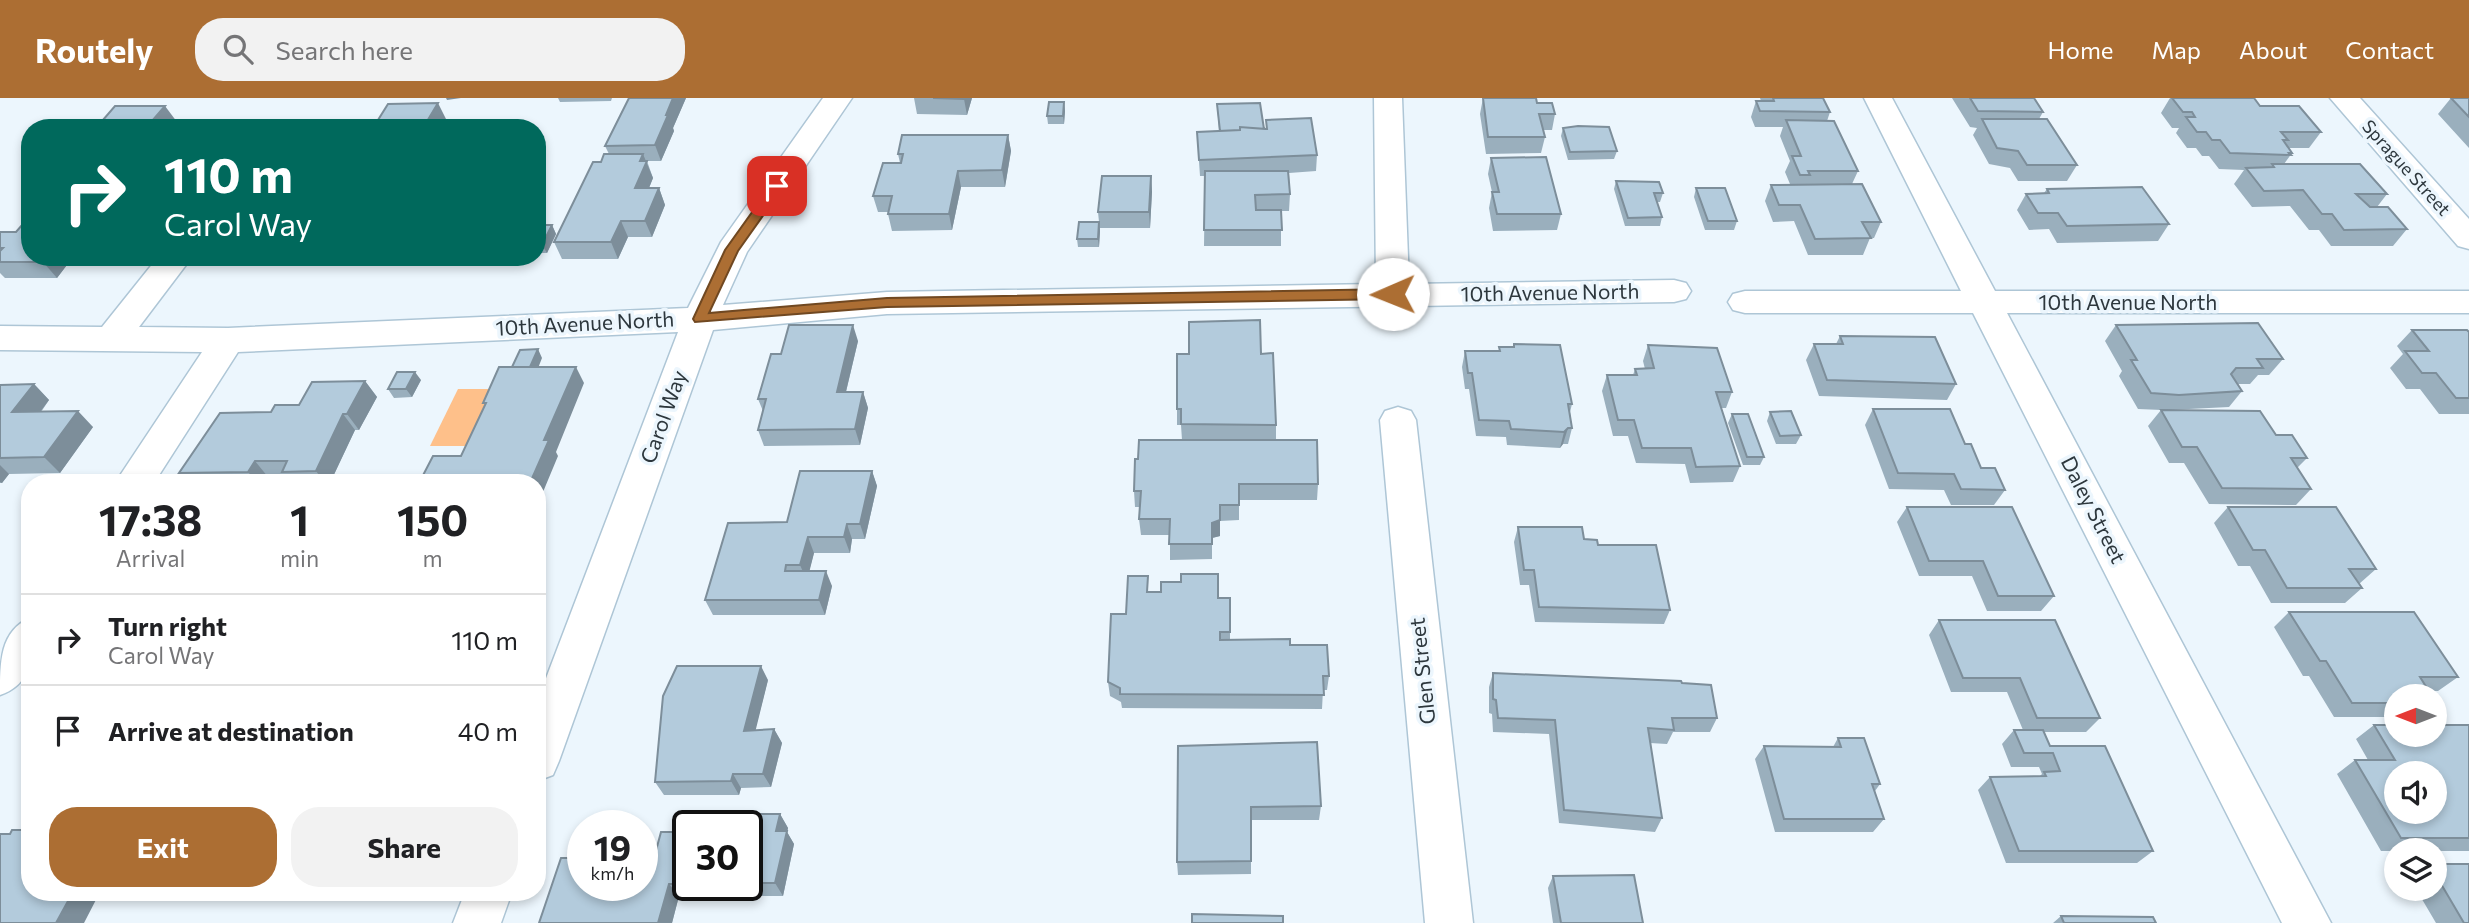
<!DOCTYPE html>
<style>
body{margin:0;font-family:Commissioner,sans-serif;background:#f2f2f2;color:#202124;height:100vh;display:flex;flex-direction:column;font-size:26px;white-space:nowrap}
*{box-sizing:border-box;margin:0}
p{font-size:23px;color:#757577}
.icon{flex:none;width:38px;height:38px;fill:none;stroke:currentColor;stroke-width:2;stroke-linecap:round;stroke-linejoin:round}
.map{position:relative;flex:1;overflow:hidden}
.side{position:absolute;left:21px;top:376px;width:525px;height:427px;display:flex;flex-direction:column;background:#fff;border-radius:28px;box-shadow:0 4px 10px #0003}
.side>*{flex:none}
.top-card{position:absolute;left:21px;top:21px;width:525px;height:147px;border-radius:28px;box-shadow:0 4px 10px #0003;background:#00695c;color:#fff;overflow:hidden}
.needle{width:46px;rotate:270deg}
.controls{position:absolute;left:2384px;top:586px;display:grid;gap:14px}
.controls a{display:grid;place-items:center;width:63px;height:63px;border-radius:50%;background:#fff;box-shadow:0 4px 10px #0003;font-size:35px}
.speed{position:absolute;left:567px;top:712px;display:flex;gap:14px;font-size:35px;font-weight:700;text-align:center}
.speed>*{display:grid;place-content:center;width:91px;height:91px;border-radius:50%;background:#fff;box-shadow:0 4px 10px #0003;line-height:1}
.speed small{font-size:18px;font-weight:400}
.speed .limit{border:4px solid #111;border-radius:10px;background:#fff;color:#111}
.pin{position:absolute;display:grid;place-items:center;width:60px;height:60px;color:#fff;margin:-30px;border-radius:14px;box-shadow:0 4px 10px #0006}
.me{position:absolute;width:77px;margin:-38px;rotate:269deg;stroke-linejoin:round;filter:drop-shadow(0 0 5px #0008)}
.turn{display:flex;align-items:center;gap:24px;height:147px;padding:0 28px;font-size:32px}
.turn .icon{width:91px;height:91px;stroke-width:2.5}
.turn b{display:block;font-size:49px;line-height:60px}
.eta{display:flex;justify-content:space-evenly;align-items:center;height:119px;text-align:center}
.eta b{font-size:42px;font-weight:700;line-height:49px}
.action{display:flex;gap:14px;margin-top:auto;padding:14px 28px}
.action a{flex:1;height:80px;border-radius:28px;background:#ac6e33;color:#fff;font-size:28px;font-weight:700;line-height:80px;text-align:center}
.action a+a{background:#f2f2f2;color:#202124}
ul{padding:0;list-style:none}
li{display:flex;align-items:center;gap:21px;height:91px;padding:0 28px;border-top:2px solid #e0e0e0}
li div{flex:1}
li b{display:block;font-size:26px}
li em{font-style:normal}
header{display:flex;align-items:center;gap:42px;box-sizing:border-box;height:98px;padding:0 35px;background:#ac6e33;color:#fff}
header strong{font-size:33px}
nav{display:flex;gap:38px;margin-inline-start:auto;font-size:24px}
.search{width:490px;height:63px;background:#f2f2f2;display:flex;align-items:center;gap:18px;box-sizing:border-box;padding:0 24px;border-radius:28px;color:#757577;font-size:26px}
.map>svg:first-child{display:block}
.water{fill:#fec08a}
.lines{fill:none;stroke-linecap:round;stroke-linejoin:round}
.minor-casing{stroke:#aec6d6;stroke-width:3}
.minor{fill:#fff;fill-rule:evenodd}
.wall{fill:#9aafbd}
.shaded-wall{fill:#7d8e9a}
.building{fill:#b3cbdc;stroke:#7d8e9a;stroke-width:2;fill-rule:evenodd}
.route{fill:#ac6e33;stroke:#704821;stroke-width:2}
.labels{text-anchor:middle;stroke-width:7;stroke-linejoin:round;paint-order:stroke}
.far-street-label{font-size:18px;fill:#2d373d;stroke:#ecf6fd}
.street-label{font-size:21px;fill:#2d373d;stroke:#ecf6fd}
</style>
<header>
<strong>Routely</strong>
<div class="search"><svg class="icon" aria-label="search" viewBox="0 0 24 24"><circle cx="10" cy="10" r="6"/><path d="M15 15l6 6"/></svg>Search here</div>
<nav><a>Home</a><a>Map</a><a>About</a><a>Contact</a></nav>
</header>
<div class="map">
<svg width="2469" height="825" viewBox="0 0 2469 825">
<rect width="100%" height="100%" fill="#ecf6fd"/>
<path class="water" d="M458,291H495L469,348H430Z"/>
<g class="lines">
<defs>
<path id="minor" d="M823,0H852L747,154L723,207L887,194L1376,186L1374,0H1402L1409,186L1674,182L1686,185L1691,193L1686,201L1674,204L887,216L713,232L559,663L553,677L537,683V604L678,234L238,254L154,385H115L202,254L0,252V228L102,229L158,159H192L139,229L228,230L688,210L721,144Z
M1864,0H1892L1995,193H2469V215H2007L2331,825H2282L1973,215H1745L1733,212L1728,204L1733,196L1745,193H1961Z
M2330,0H2360L2469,121V151L2458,148Z
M1398,309L1411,313L1416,322L1473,825H1425L1380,322L1385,313Z
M30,520C30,553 37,584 0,597C0,564 0,533 30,520Z
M465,794H512L501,825H453Z"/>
</defs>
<use href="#minor" class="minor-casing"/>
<use href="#minor" class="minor"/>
</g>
<path class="wall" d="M558,0H612L611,3L560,4Z
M629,0H686L673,30L674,33L661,63H647L653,80L649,90H659L665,107L652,139H628L618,161H562L554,144L601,64L609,56L605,48Z
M914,0H972L967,17L917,16Z
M1483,0L1537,5L1555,16L1552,32H1543L1545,39L1541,55L1486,56L1480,16Z
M1760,0H1823L1830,14L1827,23L1858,73L1852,86L1881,124L1874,140H1870L1863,157H1808L1794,123L1773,124L1765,103L1771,87L1790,86L1785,74L1790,63L1780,38L1783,29H1755L1751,19L1756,3H1761Z
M1952,0H2034L2043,14L2039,21L2077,67L2067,83H2018L2010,70L1989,66L1973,37L1977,30L1970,29Z
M2170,0H2254L2260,8L2321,34L2309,50H2289L2292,55L2284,66L2387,96L2377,109L2407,131L2393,148H2331L2319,132H2309L2290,108L2252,109L2234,86L2244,72L2219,71L2209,58H2202L2196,50H2187L2176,35L2179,30H2172L2161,15Z
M2451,0H2469V50L2438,16Z
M1064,4L1065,13L1064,26H1048L1047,18Z
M1217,6L1264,31H1266V22L1317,57L1316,73L1289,75L1290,96L1289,113H1281V148H1204L1205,78H1200L1197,34L1219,33Z
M1563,30L1617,53L1614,61L1568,62L1561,38Z
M1008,37L1011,53L1005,89H961L952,132L892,133L888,116V114H878L873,98L900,65L898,56Z
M1491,60L1561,116L1557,132L1493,133L1489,110L1492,94L1488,76Z
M1151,78L1152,94L1150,130H1100L1099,149H1078L1077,141L1099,124L1098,114Z
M1616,83L1663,95L1660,104H1657L1662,119L1660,128H1625L1614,91Z
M1696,90L1737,123L1734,132H1705L1694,99Z
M2047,91L2169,126L2158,143L2057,145L2049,131L2029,132L2017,112L2026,96L2044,95Z
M537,127H552L556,136L547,155H537Z
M0,134H16L73,159L57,180H5L0,175Z
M328,159H457L453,167L334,168Z
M2116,227L2283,261L2269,277H2258L2250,286H2238L2242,293L2229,309L2169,312L2276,337L2307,360L2297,370L2311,391L2296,407L2209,406L2184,365H2169L2148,328L2161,312H2162L2138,311L2119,278L2122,273L2105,243Z
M2412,232L2469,234V316H2439L2420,291H2406L2390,270L2403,256L2397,248Z
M1840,238L1956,286L1947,302L1819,298L1806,262L1814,246H1836Z
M858,243L846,294H863L868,310L860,347L764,348L758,332L763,313L758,301L781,256Z
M1514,246L1572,306L1570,314L1572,330L1568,346H1563L1560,350L1507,347L1506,339L1476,338L1469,291H1465L1462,269L1465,253H1499V249H1513Z
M1648,247L1732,294L1726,310H1721L1740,368L1733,384L1690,385L1685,366L1636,365L1628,338H1613L1602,293L1607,277H1633L1635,271H1645L1643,263Z
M1261,256L1276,327V342L1318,386L1317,402H1239V422L1220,423V438L1212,440V461L1170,462V437H1141L1139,421L1140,409H1135L1134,393L1138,361L1182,342L1181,327H1177V311Z
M421,282L412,299L394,300L388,291Z
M365,283L377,299L359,332H355L330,385H291L286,379H268L265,385H188L179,375L271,314L299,307Z
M34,286L49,302L41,314L93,329L60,375L9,376L2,385H0V287Z
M1873,311L1965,346L1981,370L2005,392L1994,407H1951L1944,392L1889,391L1865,327Z
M1770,314L1801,337L1796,346H1776L1767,323Z
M1732,316L1764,359L1760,367H1743L1728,325Z
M872,373L877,388L865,441H852L850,455H814L809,473L832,488L825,517H713L705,502L787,424Z
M1907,409L2054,498L2041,513H1987L1972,478H1919L1897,424Z
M2228,409L2376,471L2359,486L2362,490L2345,505H2271L2250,468H2238L2214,425Z
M1518,429L1584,441L1598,447L1670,512L1664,526L1535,524L1529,487H1520L1514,444Z
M1149,494L1230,500V541L1290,547L1329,578L1327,592H1323L1322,611L1122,610L1121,604L1110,598L1108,584L1126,516Z
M2289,514L2458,579L2438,593H2429L2396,598V619H2334L2309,578H2303L2274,529Z
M1939,522L2100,620L2086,634H2044L2050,648L2153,753L2137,765H2006L1978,692L1990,679L2040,678L2042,676L2039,669H2011L2002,646L2014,632H2023L2007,594H1951L1929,537Z
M1493,575L1682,585L1717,620L1710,634H1673L1667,646L1650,645L1662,720L1655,734L1559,725L1549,636L1493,634L1492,616L1489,615V589Z
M768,582L755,632L774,631L782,645L771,689L741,690L739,697H664L655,684Z
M2374,627H2469V753H2381L2337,676L2355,662H2368L2356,641Z
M1838,640L1880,686L1875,693L1884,721L1873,734H1775L1755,661L1764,648L1833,649Z
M1178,648L1321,708L1319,722H1251V776L1178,777L1177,764Z
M780,716L788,730L787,734L794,746L783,798H679L672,825H539L654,760L688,734V788H747V728Z
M2434,766L2469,825H2436L2416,791H2434Z
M1553,778L1643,825H1553L1548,790Z
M2061,818L2156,825H2053Z"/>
<path class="shaded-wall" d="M446,0H461L447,2Z
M673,0H686L673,30L674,33L661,63L655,47Z
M965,0H972L967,17L964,1Z
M1064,4L1065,13L1064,26L1063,18Z
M438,5L446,21L441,30H423Z
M165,8L177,24L172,30H146Z
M1008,37L1011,53L1005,89L1002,72Z
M643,56L653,80L642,107L635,90L640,63Z
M958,73L961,89L952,132L949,116Z
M1151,78L1152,94L1150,130L1149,114Z
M659,90L665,107L652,139L645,123Z
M621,123L628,139L618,161L611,144Z
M1099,124L1100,133L1099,149L1098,141Z
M552,127L556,136L547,155L542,147Z
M46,159H73L57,180L43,164Z
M448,159H457L453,167Z
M853,227L858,243L842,310L837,294Z
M538,251L542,260L533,283L528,274Z
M576,269L584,285L556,354L558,358L538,406L537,385H530L544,342Z
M415,274L421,282L412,299L406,291Z
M365,283L377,299L359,332L347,316Z
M34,286L49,302L28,330L12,314Z
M863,294L868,310L860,347L855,331Z
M78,313L93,329L60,375L44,359Z
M343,316L355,332L330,385H325L316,373Z
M1568,330L1563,346L1560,350L1564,334Z
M255,363L268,379L265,385H258L248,374Z
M0,367L9,376L2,385L0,384Z
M872,373L877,388L865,441L860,426Z
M1220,407V438L1212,440V461V425Z
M847,426L852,441L850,455L844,439Z
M808,439L814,455L807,483L800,467Z
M826,473L832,488L825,517L819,502Z
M761,568L768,582L752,647L744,633Z
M774,631L782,645L771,689L763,676Z
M733,676L741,690L739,697L731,683Z
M780,716L788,730L787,734L794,746L783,798L775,785L776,733Z
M669,786L679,798L672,825H658Z
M73,794H100L84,825H56Z"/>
<path class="building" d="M629,0H673L666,17H668L655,47L605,48Z
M933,0H965L964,1Z
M1483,0H1536L1537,5H1552L1555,16H1539L1545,39H1488Z
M1773,0H1823L1830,14L1760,13L1756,3H1774Z
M1970,0H2034L2043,14L1978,13Z
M2172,0H2254L2260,8H2299L2321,34H2281L2288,42H2283L2292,55H2289L2291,57L2230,55L2220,42H2212L2206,34H2197L2186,19H2195L2192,14H2183Z
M2451,0H2469V19Z
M1049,4H1064L1063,18H1047Z
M438,5L423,30H373L388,6Z
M1260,5L1264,31L1240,29V32L1220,33L1217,6Z
M115,8H165L146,30H96Z
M1311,20L1317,57L1199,62L1197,34L1240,32V29L1267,31L1266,22Z
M1982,21H2047L2077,67H2027L2018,53L1997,50Z
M1786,22L1834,23L1858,73H1808L1810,77H1800L1792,58H1801Z
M1578,28L1609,29L1617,53L1570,54L1563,30Z
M902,37H1008L1002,72L958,73L949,116H888L892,98H873L883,65H901L903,56H898Z
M604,56H643L640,63H647L635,90H659L645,123H621L611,144H554L593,64H601Z
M1546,59L1561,116H1497L1492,94H1499L1491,60Z
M2272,66H2360L2387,96H2356L2370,109H2388L2407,131L2344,132L2332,116H2322L2303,92L2264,93L2246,70L2274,69Z
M1205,73H1288L1290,96L1255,97L1256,112H1281L1282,132H1204Z
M1102,78H1151L1149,114H1098Z
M1616,83L1659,84L1663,95H1654L1662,119L1628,120Z
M1862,86L1881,124H1862L1871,140L1815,141L1800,107H1779L1771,87Z
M2142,89L2169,126L2067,128L2058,115H2038L2026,96L2049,95L2047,91Z
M1696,90H1725L1737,123H1708Z
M30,118V159H46L43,164H0V153L3,150H0V134H16Z
M1079,124H1099L1098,141H1077Z
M537,127H552L542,147H537Z
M1260,222L1261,256L1273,255L1276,327L1181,326V311H1177V256H1189V224Z
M2258,225L2283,261H2257L2263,270H2236L2231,276L2242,293L2179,297L2151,295L2131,262H2137L2116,227Z
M789,227H853L837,294H863L855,331L758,332L766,301H758L771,256H781Z
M2412,232H2467L2469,234V300H2456L2436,275H2422L2405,253H2429Z
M1840,238L1935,239L1956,286L1827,282L1814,246H1843Z
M1514,246L1560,247L1572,306H1568L1572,330H1568L1564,334L1511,331L1509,323L1479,322L1472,275H1468L1465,253H1500L1499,249H1514Z
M1648,247L1717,250L1732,294H1716L1740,368L1696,369L1691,350H1642L1634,322H1618L1607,277H1637L1635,271L1654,270Z
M538,251L530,269H512L520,252Z
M499,269H576L544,342H549L530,385H419L433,358H461L486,305H483Z
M397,274H415L406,291H388Z
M365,283L347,316H343L316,373L282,374L287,363H255L248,374L179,375L220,315L271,314L275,307H299L312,284Z
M34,286L12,314L78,313L44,359L0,360V287Z
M1873,311H1950L1965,346H1971L1981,370H1995L2005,392L1961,391L1954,376L1898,375Z
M2161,312L2260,313L2276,337H2292L2307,360H2291L2311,391L2222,390L2197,349H2182Z
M1791,313L1801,337L1780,338L1770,314Z
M1732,316H1748L1764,359H1747Z
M1139,342H1317L1318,386H1239V407H1220V422L1212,425V446H1169L1170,421H1139L1141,393H1134L1135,361H1138Z
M800,373H872L860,426H847L844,439H808L800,467H786L785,473H826L819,502H705L728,425L787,424Z
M1907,409H2012L2054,498H1998L1983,463H1929Z
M2228,409H2336L2376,471H2349L2362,490H2287L2265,452H2253Z
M1518,429H1582L1584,441L1597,442L1598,447H1656L1670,512L1539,509L1534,472H1524Z
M1181,476H1218V500H1230V534H1220V542L1290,541V547H1327L1329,578H1323L1324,597L1120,596V590L1108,584L1111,516H1126L1128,478H1148L1147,494H1161V484H1181Z
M2289,514H2414L2458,579H2420L2432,598H2396V605H2352L2326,563H2320Z
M1939,522H2055L2100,620H2037L2020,580H1963Z
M677,568H761L744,633L774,631L763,676H733L731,683L655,684L663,598Z
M1493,575L1681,583L1682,585L1711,587L1717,620H1672L1674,632L1648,630L1662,720L1564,712L1555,622L1498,620L1496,602L1493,601Z
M2374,627H2396V637H2434V627H2469V740H2401L2355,662H2395ZM2396,676H2434V714H2396Z
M2014,632H2043L2050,648H2105L2153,753H2019L1990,679L2046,678L2044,674L2060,673L2053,655H2024Z
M1838,640H1864L1880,686H1872L1884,721H1784L1764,648L1841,649Z
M1317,644L1321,708L1251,709V763L1177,764L1178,648Z
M742,716H780L776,733H787L775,785H747V728H739Z
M12,732H30V794H73L56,825H0V736H10Z
M661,734H688V786H669L658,825H539L561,760H583V788H642V760H654Z
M2434,766H2469V825H2464L2434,774Z
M1634,777L1643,825H1561L1553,778Z
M1192,816L1283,818V825H1192Z
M2061,818L2153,819L2156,825H2064Z"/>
<path class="route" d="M777,84L784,88L738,153L709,215L887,200L1393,191L1400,196L1393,201L887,209L695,224L693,221L725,152L773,85Z"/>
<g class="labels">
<g class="far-street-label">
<text transform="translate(2406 70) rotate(48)" y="6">Sprague Street</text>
</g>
<g class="street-label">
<text transform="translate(1550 195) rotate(-1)" y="7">10th Avenue North</text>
<text x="2128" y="212">10th Avenue North</text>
<text transform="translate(585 226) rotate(-3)" y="7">10th Avenue North</text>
<text transform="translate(664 319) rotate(-70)" y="7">Carol Way</text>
<text transform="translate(2093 412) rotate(63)" y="7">Daley Street</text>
<text transform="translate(1423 573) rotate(-96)" y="7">Glen Street</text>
</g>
</g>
</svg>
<div class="controls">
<a><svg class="needle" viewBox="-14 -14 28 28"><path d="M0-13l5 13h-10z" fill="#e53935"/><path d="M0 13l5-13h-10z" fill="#757577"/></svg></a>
<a><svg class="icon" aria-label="sound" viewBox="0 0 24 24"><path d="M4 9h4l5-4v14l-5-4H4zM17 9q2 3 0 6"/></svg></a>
<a><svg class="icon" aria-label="layers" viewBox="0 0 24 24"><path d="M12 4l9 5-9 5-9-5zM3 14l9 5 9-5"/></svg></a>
</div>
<div class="speed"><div>19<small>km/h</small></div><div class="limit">30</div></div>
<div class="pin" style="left:777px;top:88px;background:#d93025"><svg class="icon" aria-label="arrive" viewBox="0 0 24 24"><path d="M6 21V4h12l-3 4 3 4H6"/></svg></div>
<svg class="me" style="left:1393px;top:196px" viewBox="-20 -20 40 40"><circle r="19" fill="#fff"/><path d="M0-13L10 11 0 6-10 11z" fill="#ac6e33"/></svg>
<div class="top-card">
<div class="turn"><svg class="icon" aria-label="right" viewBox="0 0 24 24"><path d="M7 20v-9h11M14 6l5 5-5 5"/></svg><div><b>110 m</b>Carol Way</div></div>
</div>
<section class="side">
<div class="eta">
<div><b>17:38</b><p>Arrival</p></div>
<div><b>1</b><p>min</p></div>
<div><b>150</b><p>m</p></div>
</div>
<ul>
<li><svg class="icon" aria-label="right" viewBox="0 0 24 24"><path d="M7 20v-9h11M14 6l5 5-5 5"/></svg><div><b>Turn right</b><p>Carol Way</p></div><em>110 m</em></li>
<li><svg class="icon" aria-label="arrive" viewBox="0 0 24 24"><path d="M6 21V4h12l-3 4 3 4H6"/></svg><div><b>Arrive at destination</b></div><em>40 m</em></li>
</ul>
<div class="action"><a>Exit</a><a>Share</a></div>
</section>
</div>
